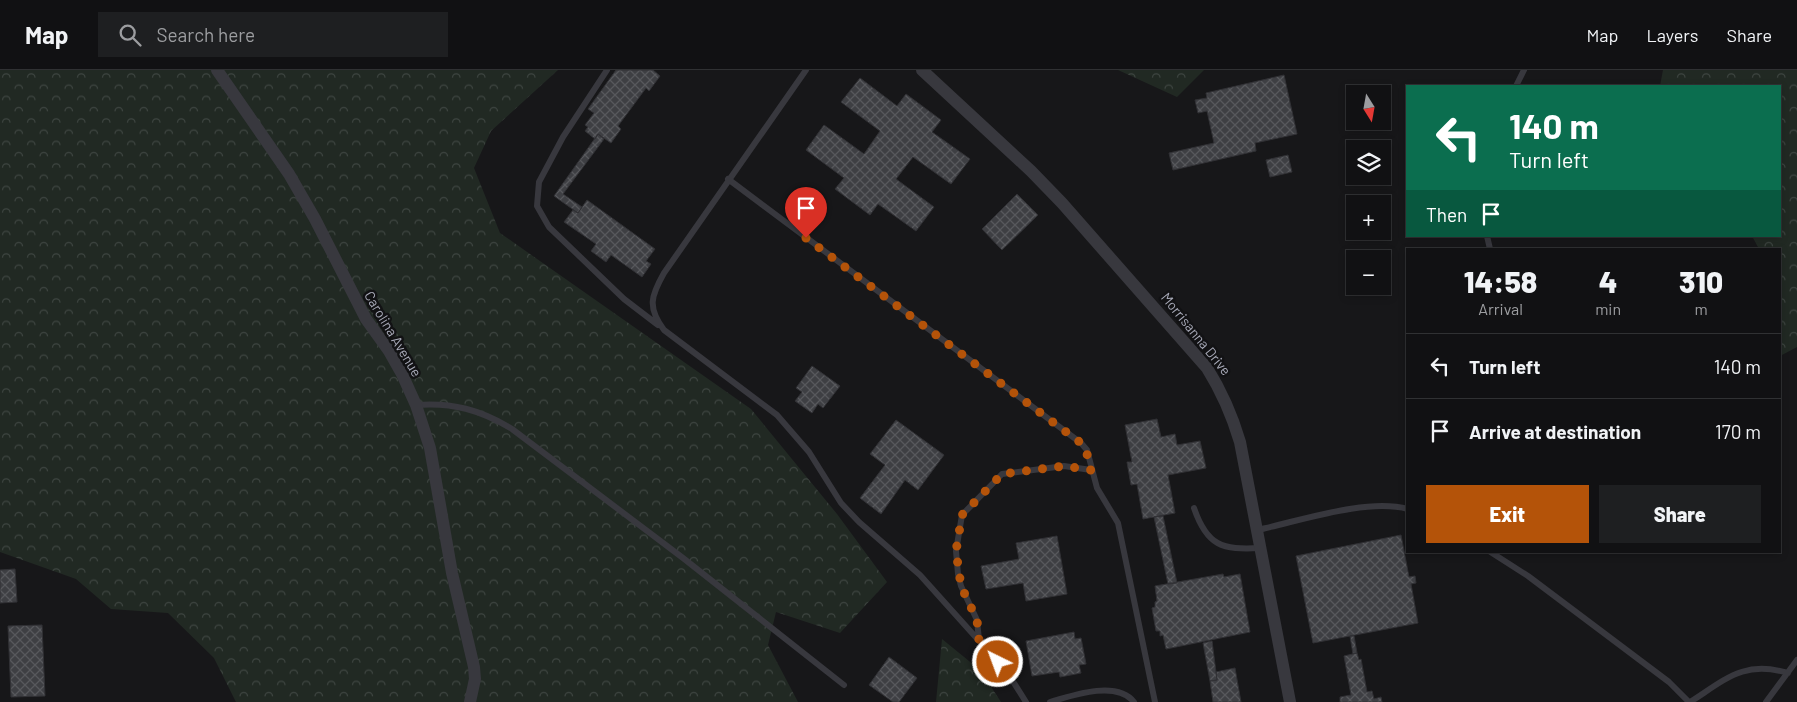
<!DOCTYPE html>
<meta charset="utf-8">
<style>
body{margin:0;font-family:Barlow,sans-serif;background:#1e1f21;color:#f1f3f6;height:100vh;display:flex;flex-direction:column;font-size:19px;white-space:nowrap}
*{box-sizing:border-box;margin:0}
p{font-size:16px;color:#9c9da0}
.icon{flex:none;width:28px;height:28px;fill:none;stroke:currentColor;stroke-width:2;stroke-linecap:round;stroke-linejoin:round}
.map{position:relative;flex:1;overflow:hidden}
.side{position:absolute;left:1406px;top:178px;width:375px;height:305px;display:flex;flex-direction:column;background:#111113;border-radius:0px;box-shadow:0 2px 8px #0003,0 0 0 1px #303133}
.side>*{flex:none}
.top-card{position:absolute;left:1406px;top:15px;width:375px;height:152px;border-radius:0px;box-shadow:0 2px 8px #0003,0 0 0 1px #303133;background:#0b6e4f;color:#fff;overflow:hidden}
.needle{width:32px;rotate:169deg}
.controls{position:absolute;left:1346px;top:15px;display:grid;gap:10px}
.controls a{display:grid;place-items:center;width:45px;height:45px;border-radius:0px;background:#111113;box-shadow:0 2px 8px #0003,0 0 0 1px #303133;font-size:25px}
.pin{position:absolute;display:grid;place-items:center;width:42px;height:42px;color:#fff;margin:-51px -21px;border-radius:50% 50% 50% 0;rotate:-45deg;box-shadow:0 0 5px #0007}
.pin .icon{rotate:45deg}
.me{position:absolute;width:55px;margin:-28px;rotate:318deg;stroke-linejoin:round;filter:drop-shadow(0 0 4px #0008)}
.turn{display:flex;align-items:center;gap:18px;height:105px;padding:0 20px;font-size:22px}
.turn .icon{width:65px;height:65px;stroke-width:2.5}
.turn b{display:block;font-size:35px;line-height:42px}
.then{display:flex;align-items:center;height:48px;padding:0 20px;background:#0003;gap:10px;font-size:19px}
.eta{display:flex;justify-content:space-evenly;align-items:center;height:85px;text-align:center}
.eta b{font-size:30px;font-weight:800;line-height:35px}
.primary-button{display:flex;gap:10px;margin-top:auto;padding:10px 20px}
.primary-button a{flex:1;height:58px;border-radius:0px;background:#b45309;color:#fff;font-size:20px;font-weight:800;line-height:58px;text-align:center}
.primary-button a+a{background:#1e1f21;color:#f1f3f6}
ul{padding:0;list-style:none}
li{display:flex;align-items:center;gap:15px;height:65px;padding:0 20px;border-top:1px solid #303133}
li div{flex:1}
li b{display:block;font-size:19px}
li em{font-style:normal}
header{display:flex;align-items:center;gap:30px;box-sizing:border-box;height:70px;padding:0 25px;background:#111113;border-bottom:1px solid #303133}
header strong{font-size:24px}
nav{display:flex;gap:28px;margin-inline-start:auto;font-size:18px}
.search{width:350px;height:45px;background:#1e1f21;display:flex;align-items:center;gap:12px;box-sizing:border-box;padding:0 18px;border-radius:0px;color:#9c9da0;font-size:19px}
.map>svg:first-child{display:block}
.forest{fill:url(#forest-crowns)}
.building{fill:url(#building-cross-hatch);stroke:#313135}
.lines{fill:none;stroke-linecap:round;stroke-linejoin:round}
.lane{stroke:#38383e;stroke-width:6}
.street{stroke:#38383e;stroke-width:12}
.route{stroke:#b45309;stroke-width:9;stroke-dasharray:0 16.2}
.labels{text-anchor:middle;stroke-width:5;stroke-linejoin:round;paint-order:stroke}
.street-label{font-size:14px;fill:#a9abb9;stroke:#121214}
</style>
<header>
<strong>Map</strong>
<div class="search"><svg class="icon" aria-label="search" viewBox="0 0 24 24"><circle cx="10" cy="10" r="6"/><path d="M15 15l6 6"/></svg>Search here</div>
<nav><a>Map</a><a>Layers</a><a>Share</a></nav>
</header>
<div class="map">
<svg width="1797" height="632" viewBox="0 0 1797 632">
<defs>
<pattern id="forest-crowns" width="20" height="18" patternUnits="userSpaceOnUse" patternTransform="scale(1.25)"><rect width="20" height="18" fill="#212923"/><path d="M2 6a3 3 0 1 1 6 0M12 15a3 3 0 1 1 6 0" fill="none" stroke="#3e4541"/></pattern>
<pattern id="building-cross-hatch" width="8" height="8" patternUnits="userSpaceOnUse" patternTransform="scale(1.25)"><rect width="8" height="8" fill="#3e3f43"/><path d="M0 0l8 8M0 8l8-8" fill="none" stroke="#57585c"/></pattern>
</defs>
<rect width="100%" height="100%" fill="#171719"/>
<path class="forest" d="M0,0H558L491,61L474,98L500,163L751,339L837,444L887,512L840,563L776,542L768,575L798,632H236L214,588L168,543L111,539L76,509L0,482Z
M1118,0H1204L1177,27Z
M1663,0H1797V277L1780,286V179H1759L1752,166H1780V16H1660Z
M942,569L980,600L1001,632H936Z"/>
<path class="building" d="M616,0H653L660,6L649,21L646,18L618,56L621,59L611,73L598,64L595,69L585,61L588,57L585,55L594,43L588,39Z
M1284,5L1297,64L1255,73L1256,81L1173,100L1169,83L1214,73L1207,41L1198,43L1195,30L1207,28L1206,23Z
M860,8L897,36L906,24L941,50L932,62L970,89L951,114L913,87L896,109L934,137L916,161L878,134L870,145L835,119L844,108L806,80L824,55L864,84L880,61L841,32Z
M598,64L604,69L563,124L582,137L578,143L554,126Z
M1288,85L1292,102L1270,107L1266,90Z
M1017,124L1038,145L1002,180L982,159Z
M587,130L655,179L646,191L651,194L642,207L611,185L606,192L591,181L596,174L564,152L573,140L578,143Z
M812,296L840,316L823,338L818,334L812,343L795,331L802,322L796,318Z
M1157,349L1161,367L1175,364L1177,375L1200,371L1206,398L1168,405L1175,443L1143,449L1137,414L1131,415L1127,392H1132L1125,355Z
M896,350L944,385L918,420L905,410L881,444L860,428L885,395L870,384Z
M1163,446L1177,513L1168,514L1154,447Z
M1401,465L1409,507L1415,506L1416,513L1411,514L1418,553L1313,573L1296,486Z
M1057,466L1067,524L1026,531L1023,513L986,519L981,496L1019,489L1016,473Z
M15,499L17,532L0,533V500Z
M1223,504L1224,507L1240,504L1250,562L1166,579L1163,565L1160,566V561H1156L1152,538L1155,537V532L1157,531L1155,516Z
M42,555L45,626L11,627L8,556Z
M1074,562L1075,569L1081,568L1086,594L1079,595L1081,603L1060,607L1059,602L1032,606L1026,571Z
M1350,566H1354L1357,583L1353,584Z
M1212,571L1217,610L1210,611L1203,573Z
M1357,583L1359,590L1361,589L1367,622L1372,621L1374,629L1381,627L1382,632H1340V627L1351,625L1344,586Z
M889,587L917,608L899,632H893L869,615Z
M1235,598L1241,632H1213L1210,611L1217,610L1216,602Z"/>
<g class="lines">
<path class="lane" d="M607,0L563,67L539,112L537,136L549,157L624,229L658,255
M806,0L664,203C651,226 647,237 664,260L777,345L809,382L841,433L859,452L920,505L1007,602L1026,632
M1516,16L1524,0
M728,109L1081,373L1087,380L1097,418L1118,453L1155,632
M1487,166L1490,179
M416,335C452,332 481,340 512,359L683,488L844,615
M1194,438C1207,476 1222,480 1260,478
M1257,460C1300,451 1366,428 1408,439
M1489,481L1528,506L1669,612L1689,632
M979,570L977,550L961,516L958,504L956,481L962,445L1002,404L1064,396L1091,400
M1050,632C1073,625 1117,610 1134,632
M1690,632C1726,609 1744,590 1788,603
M1766,632L1797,590"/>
<path class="street" d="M217,0L289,104L315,149L366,249L389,281L402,304L416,335L430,378L452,503L474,597L475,609L470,632
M922,0L1031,101L1062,133L1207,298C1222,322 1232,345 1240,372L1290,632"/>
</g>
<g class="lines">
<path class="route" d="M806,168L1081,373L1086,380L1091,400L1064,396L1002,404L962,445L956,481L961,516L977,550L979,570L998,592"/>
</g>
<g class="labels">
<g class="street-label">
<text transform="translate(393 264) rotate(59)" y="5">Carolina Avenue</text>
<text transform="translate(1196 264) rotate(51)" y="5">Morrisanna Drive</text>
</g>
</g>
</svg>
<div class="controls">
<a><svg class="needle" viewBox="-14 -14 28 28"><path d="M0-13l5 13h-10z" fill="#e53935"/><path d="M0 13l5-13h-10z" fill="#9c9da0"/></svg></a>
<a><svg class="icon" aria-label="layers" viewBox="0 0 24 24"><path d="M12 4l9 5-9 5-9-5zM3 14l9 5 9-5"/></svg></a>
<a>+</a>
<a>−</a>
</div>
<div class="pin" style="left:806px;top:168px;background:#d93025"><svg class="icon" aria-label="arrive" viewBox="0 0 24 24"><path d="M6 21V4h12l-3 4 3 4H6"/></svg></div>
<svg class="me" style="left:998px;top:592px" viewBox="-20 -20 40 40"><circle r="17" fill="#b45309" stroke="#fff" stroke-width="3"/><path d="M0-11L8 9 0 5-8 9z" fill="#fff"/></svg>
<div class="top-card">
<div class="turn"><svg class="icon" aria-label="left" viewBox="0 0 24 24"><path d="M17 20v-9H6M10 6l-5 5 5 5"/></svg><div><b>140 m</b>Turn left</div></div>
<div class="then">Then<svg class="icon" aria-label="arrive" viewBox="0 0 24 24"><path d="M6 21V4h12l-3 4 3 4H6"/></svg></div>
</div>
<section class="side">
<div class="eta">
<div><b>14:58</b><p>Arrival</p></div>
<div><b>4</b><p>min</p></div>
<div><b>310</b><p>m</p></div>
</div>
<ul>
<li><svg class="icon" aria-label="left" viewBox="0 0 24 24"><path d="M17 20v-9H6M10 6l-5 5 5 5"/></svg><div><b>Turn left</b></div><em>140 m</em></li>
<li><svg class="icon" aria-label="arrive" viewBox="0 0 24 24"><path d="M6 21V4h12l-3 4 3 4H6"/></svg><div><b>Arrive at destination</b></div><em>170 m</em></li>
</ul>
<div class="primary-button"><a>Exit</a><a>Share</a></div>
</section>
</div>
